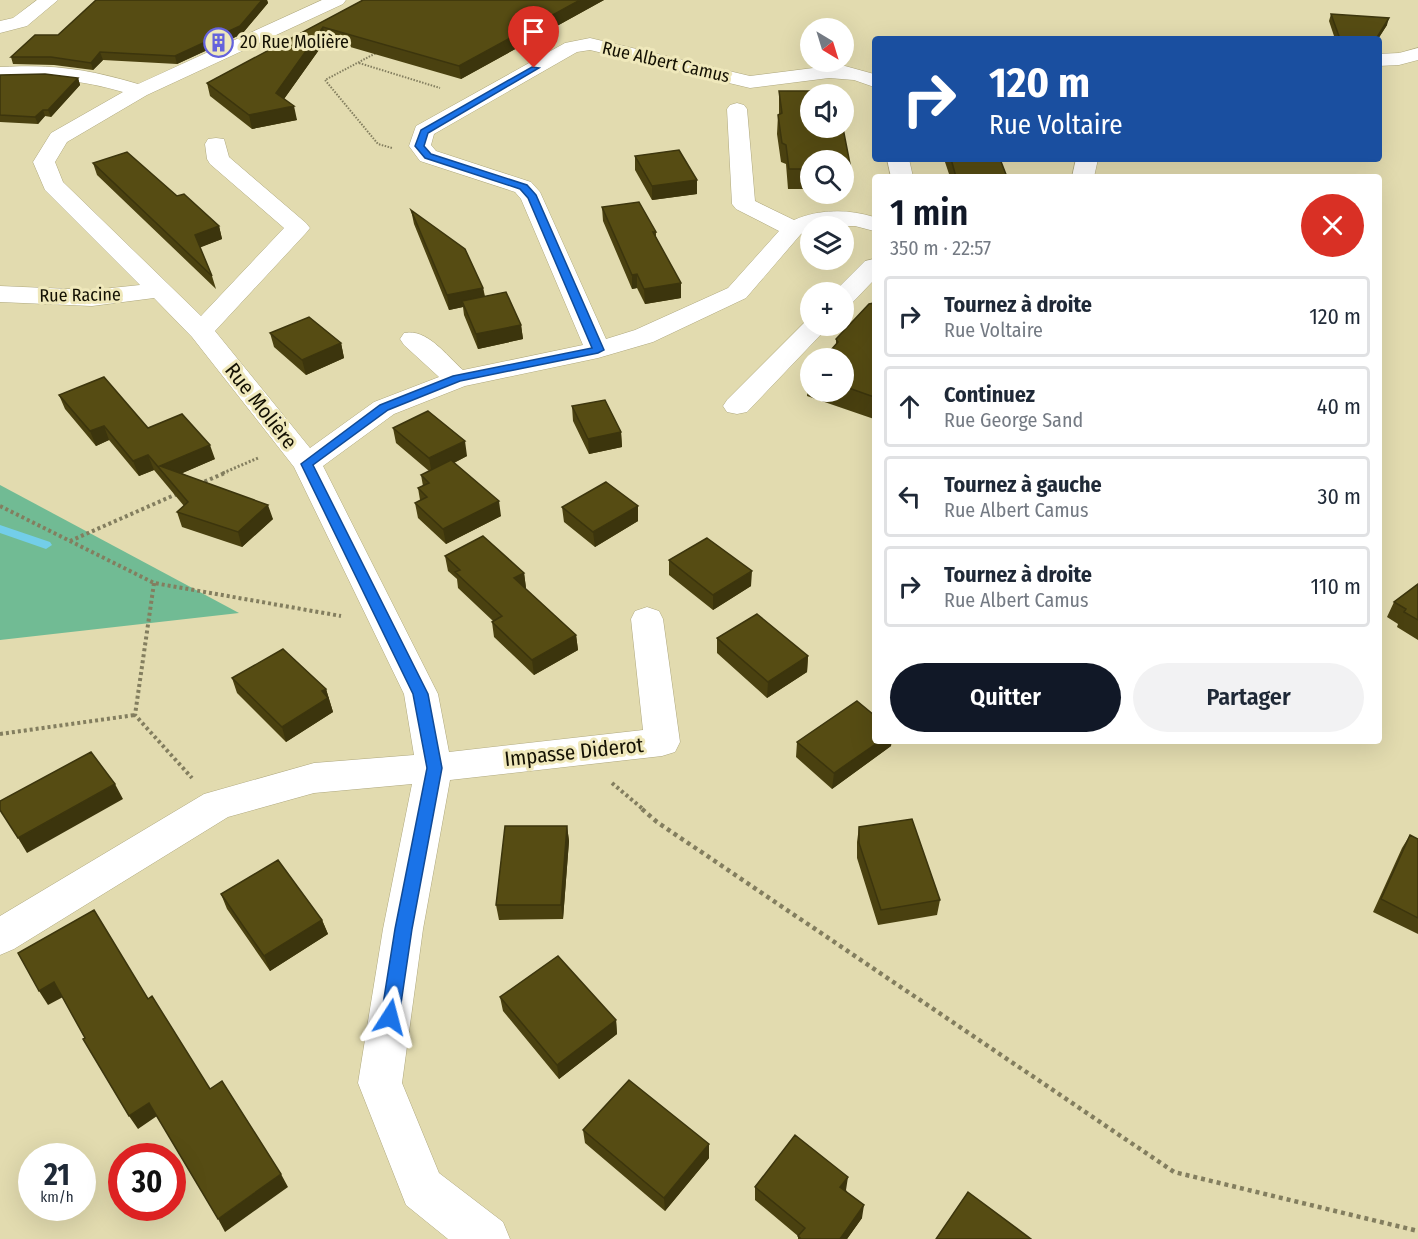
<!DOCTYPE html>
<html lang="fr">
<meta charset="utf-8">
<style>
body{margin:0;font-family:"Fira Sans Condensed",sans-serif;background:#f2f2f3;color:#1f2937;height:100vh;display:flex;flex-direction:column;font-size:22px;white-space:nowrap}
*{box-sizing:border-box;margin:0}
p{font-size:20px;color:#747a83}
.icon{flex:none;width:33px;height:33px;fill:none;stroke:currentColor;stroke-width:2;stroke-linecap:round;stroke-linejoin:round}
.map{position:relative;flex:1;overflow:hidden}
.panel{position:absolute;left:872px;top:174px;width:510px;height:570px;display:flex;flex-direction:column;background:#fff;border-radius:6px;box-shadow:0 6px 24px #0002}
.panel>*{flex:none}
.top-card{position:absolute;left:872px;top:36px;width:510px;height:126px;border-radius:6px;box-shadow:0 6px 24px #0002;background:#1a4fa0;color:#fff;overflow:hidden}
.needle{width:39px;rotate:142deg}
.buttons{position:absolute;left:800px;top:18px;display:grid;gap:12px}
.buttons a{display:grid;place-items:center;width:54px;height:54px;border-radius:50%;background:#fff;box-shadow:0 6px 24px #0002;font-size:30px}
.speed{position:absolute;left:18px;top:1143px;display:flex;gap:12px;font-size:30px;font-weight:700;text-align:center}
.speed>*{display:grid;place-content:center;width:78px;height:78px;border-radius:50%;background:#fff;box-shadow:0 6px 24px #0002;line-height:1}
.speed small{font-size:15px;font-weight:400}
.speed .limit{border:9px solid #d22;background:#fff;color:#111}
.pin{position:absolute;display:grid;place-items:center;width:51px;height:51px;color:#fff;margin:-62px -26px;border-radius:50% 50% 50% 0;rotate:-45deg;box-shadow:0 0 6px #0007}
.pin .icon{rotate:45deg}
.me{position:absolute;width:66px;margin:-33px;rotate:9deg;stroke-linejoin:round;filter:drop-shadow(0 0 4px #0008)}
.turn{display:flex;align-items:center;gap:21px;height:126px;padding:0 18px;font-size:27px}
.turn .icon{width:78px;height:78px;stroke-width:2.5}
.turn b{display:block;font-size:42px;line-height:51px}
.round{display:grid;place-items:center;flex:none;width:63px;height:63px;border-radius:32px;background:#f2f2f3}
.headline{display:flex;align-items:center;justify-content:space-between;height:102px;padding:0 18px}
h1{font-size:36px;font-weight:600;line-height:45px;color:#111827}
.primary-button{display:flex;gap:12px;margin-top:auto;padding:12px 18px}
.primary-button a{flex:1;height:69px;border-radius:36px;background:#111827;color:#fff;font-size:24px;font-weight:600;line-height:69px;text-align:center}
.primary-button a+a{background:#f2f2f3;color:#1f2937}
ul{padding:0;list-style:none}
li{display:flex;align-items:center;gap:18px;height:81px;margin:0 12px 9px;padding:0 6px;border:3px solid #e0e1e3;border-radius:6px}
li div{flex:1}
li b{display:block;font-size:22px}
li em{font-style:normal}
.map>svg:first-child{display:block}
.forest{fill:#71bb94}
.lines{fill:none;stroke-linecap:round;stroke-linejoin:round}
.stream{fill:#73cee9;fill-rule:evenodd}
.street-casing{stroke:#afa87e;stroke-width:1}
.path-far3{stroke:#837e5f;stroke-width:2;stroke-dasharray:1.5 1.5;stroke-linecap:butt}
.path-far2{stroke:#837e5f;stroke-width:3;stroke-dasharray:2 2;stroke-linecap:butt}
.path-far1{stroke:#837e5f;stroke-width:4;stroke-dasharray:3 3;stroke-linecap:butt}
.path{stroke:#837e5f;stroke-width:4.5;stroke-dasharray:4 4;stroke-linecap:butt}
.street{fill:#fff;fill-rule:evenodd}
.wall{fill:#4a4110}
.shaded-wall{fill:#3c350d}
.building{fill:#564c13;stroke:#3c350d;stroke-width:1.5}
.route{fill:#1a73e8;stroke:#114b97;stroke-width:1.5}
.labels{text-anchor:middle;stroke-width:6;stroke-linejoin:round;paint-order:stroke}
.far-poi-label{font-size:18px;fill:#141103;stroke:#efe8bb;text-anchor:start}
.far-street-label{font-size:18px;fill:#141103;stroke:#efe8bb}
.street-label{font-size:21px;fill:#141103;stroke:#efe8bb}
</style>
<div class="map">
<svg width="1418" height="1239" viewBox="0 0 1418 1239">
<rect width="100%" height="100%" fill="#e2dbaf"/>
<path class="forest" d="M0,485L239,613L0,640Z"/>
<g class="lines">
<path class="stream" d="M0,525L50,542L52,545L46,549L0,533Z"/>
<defs>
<path id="street" d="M37,0H58L27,26L0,33V21L13,18Z
M322,0H346L343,4L147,95L67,142L55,162L63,182L201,316L284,228L210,164L207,159L205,144L208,139L216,138L224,139L229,157L306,223L310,228L306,233L215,331L310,448L374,402L439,377L404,345L400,339L404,333C427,328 446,355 463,370L583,345L521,199L515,192L420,161L409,146L416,126L565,43L590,38L750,76L829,66H845L874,74V87L854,80L829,78L750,88L590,50L577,52L434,134L431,145L436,151L531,182L540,192L606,339L635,330L728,288L779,231L736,209L732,204L727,109L730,105L737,103L744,105L747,109L755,201L794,220C819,209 848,209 874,217V231L855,226H810V230L801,234L746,298L653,342L598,358L465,386L394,414L323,466L438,694L449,752L643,730L631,619L635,611L647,607L659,611L663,619L680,742L675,752L662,756L450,780L423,929L402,1083L439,1173L503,1222L510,1239H448L406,1205L358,1083L383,929L412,784L314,793L228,817L14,949L0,955V916L204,794L314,763L414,755L404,694L294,467L192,337L154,298L92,306L0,302V286L92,290L140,285L45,190L33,162L51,133L123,92C82,80 43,76 0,79V67C53,64 88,69 138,84Z
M1418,48V60L1399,65L1378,66V54L1399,53Z
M887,159H909L913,177H891Z
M1076,159H1098L1094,177H1072Z
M874,259V280L852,303L843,306V292H834L865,261Z
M807,320H810V326H829L747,412L737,414L727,412L723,406L727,400Z"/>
</defs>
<use href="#street" class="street-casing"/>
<path class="path-far3" d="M378,52L325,80L378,144L392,148
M359,63L440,88"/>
<path class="path-far2" d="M223,473L258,458"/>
<path class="path-far1" d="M199,484L227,472
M0,506L154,583L341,616
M70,541L179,493
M154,583L135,715L192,778
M0,734L135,715
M612,783L644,810"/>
<path class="path" d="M642,809L657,822L1174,1172L1418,1231"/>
<use href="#street" class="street"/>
</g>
<path class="wall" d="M262,0H267L268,3L242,34L177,64L103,60L93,70L54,65L13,64L11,57L58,35Z
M363,0H604L461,79L326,40L284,99L297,120L252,129L210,96L207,83Z
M1331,14L1387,25L1378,39H1335L1329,21Z
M0,75L78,78L80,85L51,117L45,116L38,124L0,122Z
M779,91L851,169L850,188H843V160H810V189H788L786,164L781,162L777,134L778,115H779Z
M635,156L697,180V194L652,200L635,170Z
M944,159H1000L1007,177H950Z
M93,163L177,196L219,226L222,239L200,247L212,276L216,289L97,175Z
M602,207L656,232V237L681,298L645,304L637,288L632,289L603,221Z
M411,210L483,288L485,296L521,325L523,339L478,349L464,315L463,307L449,310L414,224Z
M874,303V419L807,396L809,375L810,374V392H843V358L836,345V339Z
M270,333L341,343L344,358L306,375L274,347Z
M59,395L148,428L215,459L182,473L273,519L242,547L182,527L177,512L184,506L154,470L139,476L109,440L96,446L65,409Z
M572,406L621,432L622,447L589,454L573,421Z
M393,428L467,456L454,463L501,516L446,544L418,518L415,503L420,500L418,488L423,486L421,475L429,471L396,443Z
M562,507L638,521L595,547L564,522Z
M445,556L524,573L526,588L525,589L576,635L578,650L534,675L494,637L492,622L493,621L458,588L457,579L448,571Z
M669,560L751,586L713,610L669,575Z
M1418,584V640L1397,627L1398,624L1387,617L1394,602Z
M717,638L808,656L807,672L767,698L717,653Z
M232,678L326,689L333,712L286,742L237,693Z
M797,742L891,746L832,789L796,757Z
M567,826L569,841L563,919L499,920L496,905Z
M859,827L940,900L937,915L878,925L857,858V842Z
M1410,835L1418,839V934L1373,912L1402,848Z
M221,894L322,920L328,934L270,971L227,909Z
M500,997L616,1020L617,1034L559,1079L503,1011Z
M583,1130L709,1158L665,1211L585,1143Z
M755,1187L846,1190L862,1218L847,1239H798V1236L755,1200Z"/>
<path class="shaded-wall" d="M262,0H267L268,3L242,34L177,64L175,56Z
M580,0H604L461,79L459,66Z
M1389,18L1387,25L1378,39H1376Z
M323,27L326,40L279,106L276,93Z
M100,52L103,60L93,70L91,63Z
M78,78L80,85L51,117L48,110Z
M294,106L297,120L252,129L249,115Z
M43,110L45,116L38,124L35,117Z
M697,180V194L652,200V186Z
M219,226L222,239L199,248L195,235Z
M637,274V288L632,289V275Z
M681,283V298L645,304L644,289Z
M483,288L485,303L462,301L463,307L449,310L447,295Z
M521,325L523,339L478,349L476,334Z
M341,343L344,358L306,375L302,360Z
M104,426L109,440L96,446L90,431Z
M621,432L622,447L589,454L588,439Z
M465,441L467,456L432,474L429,458Z
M210,445L215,459L169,479L160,466Z
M148,455L154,470L139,476L133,461Z
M499,501L501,516L446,544L443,529Z
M268,505L273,519L242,547L238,532Z
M638,506V521L595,547L593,532Z
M752,571L751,586L713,610V595Z
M524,573L526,588L516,594L514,578Z
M576,635L578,650L534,675L532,660Z
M808,656L807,672L767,698L768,682Z
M326,689L333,712L286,742L282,727Z
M880,741H892L891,746L832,789L834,773Z
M115,784L123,799L27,853L18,838Z
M567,826L569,841L563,919L561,905Z
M322,920L328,934L270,971L264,956Z
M54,982L63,997L48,1005L39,991Z
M616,1020L617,1034L559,1079L557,1065Z
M149,1103L157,1116L138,1129L129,1116Z
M709,1144V1158L665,1211L664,1198Z
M281,1174L288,1187L225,1232L218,1219Z
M848,1177L846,1190L838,1199L840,1187Z
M864,1205L862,1218L847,1239H840Z"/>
<path class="building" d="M96,0H262L240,26L175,56L100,52L91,63L51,57H11L35,35H58Z
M363,0H580L459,66L323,27L276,93L294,106L249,115L207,83Z
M1331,14L1389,18L1376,39H1340Z
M45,74L78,78L48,110H43L35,117L0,115V75Z
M779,91H835L836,94H810V128H843L851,169H843V160H810V169H789L786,145L782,143L778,115L782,113Z
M679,150L697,180L652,186L635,156Z
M127,152L177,196L184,194L219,226L195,235L212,276L93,163Z
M951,159H1000L1007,177H956Z
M639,202L656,232H653L681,283L644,289L637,274L632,275L602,207Z
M411,210L465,249L483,288L447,295Z
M506,292L521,325L476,334L462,301Z
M874,303V397L843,386V358H824L838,342L836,339L869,304Z
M309,317L341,343L302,360L270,333Z
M104,377L148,428L182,414L210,445L160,466L268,505L238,532L177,512L188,502L148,455L133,461L104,426L90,431L59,395Z
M605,400L621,432L588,439L572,406Z
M428,411L465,441L429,458L393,428Z
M451,460L499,501L443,529L415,503L427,497L418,488L429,483L421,475Z
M606,482L638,506L593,532L562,507Z
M483,536L524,573L514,578L576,635L532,660L492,622L502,616L455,572L460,570L445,556Z
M707,538L752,571L713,595L669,560Z
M1418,584V620L1404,612L1406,609L1394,602Z
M757,614L808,656L768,682L717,638Z
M283,649L326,689L322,691L328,698L282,727L232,678Z
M857,701L874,715V741H880L834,773L797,742Z
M91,752L115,784L18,838L0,810V801Z
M912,819L940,900L881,910L859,843V827Z
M505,826H567L561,905H496Z
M1410,835L1418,839V918L1381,899Z
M278,860L322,920L264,956L221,894Z
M94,910L148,999L152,996L210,1089L222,1081L281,1174L218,1219L149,1103L129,1116L83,1039L85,1038L54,982L39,991L18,953Z
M558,956L616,1020L557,1065L500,997Z
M629,1080L709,1144L664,1198L583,1130Z
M795,1135L848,1177L840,1187L864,1205L840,1239H801L798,1236L805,1228L755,1187Z
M968,1192L1031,1239H936Z"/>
<path class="route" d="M532,67L539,68L428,133L424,146L431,154L527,185L536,195L604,350L598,353L460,381L388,410L313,465L428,694L442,768L412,929L399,1017L396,1023L390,1025L384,1023L381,1017L395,929L427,768L413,694L301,464L380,405L453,376L592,348L528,198L520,189L425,158L415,146L421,130Z"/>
<defs>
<symbol id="building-ring" viewBox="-11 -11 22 22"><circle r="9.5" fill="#efe8bb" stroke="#6563dc" stroke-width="1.5"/><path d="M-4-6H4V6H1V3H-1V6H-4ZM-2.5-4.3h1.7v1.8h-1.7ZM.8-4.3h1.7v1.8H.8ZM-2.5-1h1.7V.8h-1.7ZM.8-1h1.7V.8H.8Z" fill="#6563dc"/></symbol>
</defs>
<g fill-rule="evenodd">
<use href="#building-ring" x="202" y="26" width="33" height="33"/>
</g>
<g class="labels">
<g class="far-poi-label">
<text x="240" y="48">20 Rue Molière</text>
</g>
<g class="far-street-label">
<text transform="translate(666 62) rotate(13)" y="6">Rue Albert Camus</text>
<text transform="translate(80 295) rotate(-1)" y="6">Rue Racine</text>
</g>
<g class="street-label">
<text transform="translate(261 406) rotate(52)" y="7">Rue Molière</text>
<text transform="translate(574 752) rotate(-6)" y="7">Impasse Diderot</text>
</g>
</g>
</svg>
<div class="buttons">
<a><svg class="needle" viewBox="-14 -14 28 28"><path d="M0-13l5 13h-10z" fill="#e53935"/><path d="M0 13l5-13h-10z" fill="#747a83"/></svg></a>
<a><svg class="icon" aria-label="sound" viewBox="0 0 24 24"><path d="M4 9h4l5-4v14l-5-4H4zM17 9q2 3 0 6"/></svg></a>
<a><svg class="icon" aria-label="search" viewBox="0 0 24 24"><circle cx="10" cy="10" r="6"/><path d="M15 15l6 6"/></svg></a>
<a><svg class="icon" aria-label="layers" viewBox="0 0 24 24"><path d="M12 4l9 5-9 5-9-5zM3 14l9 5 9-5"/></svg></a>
<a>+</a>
<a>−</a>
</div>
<div class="speed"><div>21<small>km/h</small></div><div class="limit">30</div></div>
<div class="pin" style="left:534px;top:68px;background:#d93025"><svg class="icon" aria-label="arrive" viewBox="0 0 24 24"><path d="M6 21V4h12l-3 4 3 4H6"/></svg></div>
<svg class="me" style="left:390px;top:1017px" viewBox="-20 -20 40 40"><path d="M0-17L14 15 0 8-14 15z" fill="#1a73e8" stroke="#fff" stroke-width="4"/></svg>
<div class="top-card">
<div class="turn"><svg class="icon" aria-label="right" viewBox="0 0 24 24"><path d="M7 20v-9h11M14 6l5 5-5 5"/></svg><div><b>120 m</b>Rue Voltaire</div></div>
</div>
<section class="panel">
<div class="headline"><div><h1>1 min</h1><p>350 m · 22:57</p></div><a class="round" style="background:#d93025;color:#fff"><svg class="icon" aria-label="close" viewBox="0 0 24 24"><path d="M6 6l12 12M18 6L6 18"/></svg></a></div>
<ul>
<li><svg class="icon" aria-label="right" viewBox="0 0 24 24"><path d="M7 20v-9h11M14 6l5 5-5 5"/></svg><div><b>Tournez à droite</b><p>Rue Voltaire</p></div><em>120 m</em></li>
<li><svg class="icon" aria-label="ahead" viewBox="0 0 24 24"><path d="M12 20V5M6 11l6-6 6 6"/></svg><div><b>Continuez</b><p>Rue George Sand</p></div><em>40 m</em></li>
<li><svg class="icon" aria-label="left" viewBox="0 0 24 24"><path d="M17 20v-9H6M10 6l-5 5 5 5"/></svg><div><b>Tournez à gauche</b><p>Rue Albert Camus</p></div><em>30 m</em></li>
<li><svg class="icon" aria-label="right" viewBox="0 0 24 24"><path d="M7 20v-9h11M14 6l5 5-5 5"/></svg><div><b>Tournez à droite</b><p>Rue Albert Camus</p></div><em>110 m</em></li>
</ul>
<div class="primary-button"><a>Quitter</a><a>Partager</a></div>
</section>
</div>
